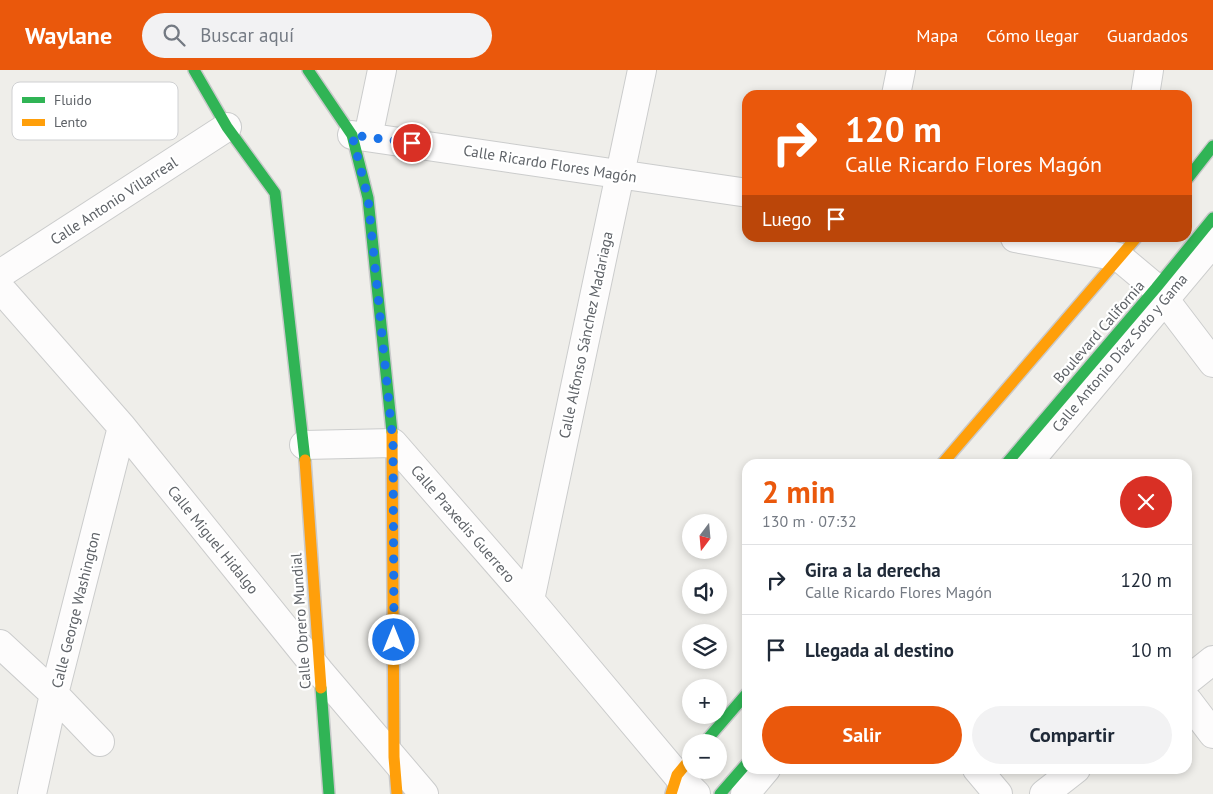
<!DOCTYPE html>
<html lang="es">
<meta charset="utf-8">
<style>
body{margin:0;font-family:"PT Sans",sans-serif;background:#f2f2f3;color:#1f2937;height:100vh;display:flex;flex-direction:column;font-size:19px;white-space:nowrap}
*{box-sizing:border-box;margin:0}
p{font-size:16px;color:#747a83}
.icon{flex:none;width:28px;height:28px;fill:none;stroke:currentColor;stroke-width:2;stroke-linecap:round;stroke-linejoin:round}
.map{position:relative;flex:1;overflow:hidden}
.sheet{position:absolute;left:742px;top:389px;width:450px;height:315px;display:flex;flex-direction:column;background:#fff;border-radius:15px;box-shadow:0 2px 8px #0003}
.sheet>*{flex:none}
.top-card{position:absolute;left:742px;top:20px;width:450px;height:152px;border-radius:15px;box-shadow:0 2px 8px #0003;background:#ea580c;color:#fff;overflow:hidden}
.needle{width:32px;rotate:196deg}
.tools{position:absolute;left:682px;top:444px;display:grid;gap:10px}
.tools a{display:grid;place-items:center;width:45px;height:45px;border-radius:50%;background:#fff;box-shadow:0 2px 8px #0003;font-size:25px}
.pin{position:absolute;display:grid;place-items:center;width:42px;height:42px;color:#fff;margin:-21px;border:2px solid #fff;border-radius:50%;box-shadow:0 1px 5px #0007}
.me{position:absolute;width:55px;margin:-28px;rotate:0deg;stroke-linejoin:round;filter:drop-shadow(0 0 4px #0008)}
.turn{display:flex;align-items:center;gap:18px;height:105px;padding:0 20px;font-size:22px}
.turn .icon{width:65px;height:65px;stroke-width:2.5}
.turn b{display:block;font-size:35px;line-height:42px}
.then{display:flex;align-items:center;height:48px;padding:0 20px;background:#0003;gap:10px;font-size:19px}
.round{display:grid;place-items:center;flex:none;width:52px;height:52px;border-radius:26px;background:#f2f2f3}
.summary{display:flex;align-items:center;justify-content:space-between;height:85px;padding:0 20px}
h1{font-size:30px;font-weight:800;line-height:38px;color:#ea580c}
.action{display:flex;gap:10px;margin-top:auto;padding:10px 20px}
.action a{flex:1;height:58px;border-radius:30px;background:#ea580c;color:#fff;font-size:20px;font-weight:800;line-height:58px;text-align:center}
.action a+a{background:#f2f2f3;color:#1f2937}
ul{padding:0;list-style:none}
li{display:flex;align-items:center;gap:15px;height:70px;padding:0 20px;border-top:1px solid #e0e1e3}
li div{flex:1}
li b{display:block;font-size:19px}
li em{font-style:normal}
header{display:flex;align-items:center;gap:30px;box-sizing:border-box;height:70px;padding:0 25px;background:#ea580c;color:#fff}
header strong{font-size:24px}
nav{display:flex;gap:28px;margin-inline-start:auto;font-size:18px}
.search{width:350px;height:45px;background:#f2f2f3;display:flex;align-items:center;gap:12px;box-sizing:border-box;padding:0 18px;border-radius:28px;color:#747a83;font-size:19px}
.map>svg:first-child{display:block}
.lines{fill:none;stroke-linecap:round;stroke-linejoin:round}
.street-casing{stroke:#cbcccc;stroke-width:30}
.fast-casing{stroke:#cacacb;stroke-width:14}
.slow-casing{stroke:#cacacb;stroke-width:14}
.street{stroke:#fdfcfc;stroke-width:28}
.fast{stroke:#30b455;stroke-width:11}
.slow{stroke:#ff9f0a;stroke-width:11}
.route{stroke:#1a73e8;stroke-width:9;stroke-dasharray:0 16.2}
.labels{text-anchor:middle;stroke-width:4.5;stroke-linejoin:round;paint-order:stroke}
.street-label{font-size:15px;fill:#5f6368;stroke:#fff}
.key{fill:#fff;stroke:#cfd0d2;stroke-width:1}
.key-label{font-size:14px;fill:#5f6368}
</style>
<header>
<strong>Waylane</strong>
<div class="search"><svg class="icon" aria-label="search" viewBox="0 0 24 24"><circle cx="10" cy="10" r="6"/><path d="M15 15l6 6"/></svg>Buscar aquí</div>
<nav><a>Mapa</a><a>Cómo llegar</a><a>Guardados</a></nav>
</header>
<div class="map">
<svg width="1213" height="724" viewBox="0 0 1213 724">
<rect width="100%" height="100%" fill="#efeeea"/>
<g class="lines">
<defs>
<path id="street" d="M896,25L901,0
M1145,25L1149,0
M352,65L748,123
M368,67L382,0
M1015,168L1119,187L1156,218L1213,293
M0,204L227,57
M0,218L122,357L320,602L424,724
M304,375L393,373L530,530L677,705L696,724
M1027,394L1213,172
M530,530L642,0
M0,574L54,624L100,672
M1188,610L1213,590
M1188,631L1213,664
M977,699L998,724
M32,724L54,624L122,357
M745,724L766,699
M1044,724L1076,699"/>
<path id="fast" d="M194,0L227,57L275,123L305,390
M308,0L352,65L368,128L392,362
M1188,108L1213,76
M1006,394L1156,218L1213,148
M321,618L329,724
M705,672L748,622
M720,724L748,692"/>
<path id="slow" d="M392,362L394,687L397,724
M305,390L321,618
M942,394L1136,168
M671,724L677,705L691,688"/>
</defs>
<use href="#street" class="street-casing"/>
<use href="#fast" class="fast-casing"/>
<use href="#slow" class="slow-casing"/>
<use href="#street" class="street"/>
<use href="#fast" class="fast"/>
<use href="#slow" class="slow"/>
</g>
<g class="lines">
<path class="route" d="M394,570L393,373L368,128L352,65L412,73"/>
</g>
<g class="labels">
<g class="street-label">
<text transform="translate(550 94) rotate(9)" y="5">Calle Ricardo Flores Magón</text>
<text transform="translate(114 131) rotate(-33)" y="5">Calle Antonio Villarreal</text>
<text transform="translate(1099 262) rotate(-49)" y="5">Boulevard California</text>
<text transform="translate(586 265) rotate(-78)" y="5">Calle Alfonso Sánchez Madariaga</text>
<text transform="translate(1120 283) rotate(-50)" y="5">Calle Antonio Díaz Soto y Gama</text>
<text transform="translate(463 454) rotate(49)" y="5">Calle Praxedis Guerrero</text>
<text transform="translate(213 470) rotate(51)" y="5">Calle Miguel Hidalgo</text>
<text transform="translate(76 540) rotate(-76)" y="5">Calle George Washington</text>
<text transform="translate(301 551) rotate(-94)" y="5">Calle Obrero Mundial</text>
</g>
</g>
<rect x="12" y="12" width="166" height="58" rx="8" class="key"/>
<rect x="22" y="27" width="23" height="6" fill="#30b455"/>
<rect x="22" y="49" width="23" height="7" fill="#ff9f0a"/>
<g class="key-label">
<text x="54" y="35">Fluido</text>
<text x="54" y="57">Lento</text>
</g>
</svg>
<div class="tools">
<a><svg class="needle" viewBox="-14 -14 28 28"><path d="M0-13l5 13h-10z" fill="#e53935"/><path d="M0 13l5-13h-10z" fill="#747a83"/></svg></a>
<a><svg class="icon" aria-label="sound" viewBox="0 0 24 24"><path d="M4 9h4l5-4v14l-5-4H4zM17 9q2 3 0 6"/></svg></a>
<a><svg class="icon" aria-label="layers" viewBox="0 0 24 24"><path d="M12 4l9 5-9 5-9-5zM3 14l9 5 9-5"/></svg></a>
<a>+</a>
<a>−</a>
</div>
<div class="pin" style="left:412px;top:73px;background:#d93025"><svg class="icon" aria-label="arrive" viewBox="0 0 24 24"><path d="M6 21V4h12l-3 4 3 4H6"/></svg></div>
<svg class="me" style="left:394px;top:570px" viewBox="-20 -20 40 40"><circle r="17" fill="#1a73e8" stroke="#fff" stroke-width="3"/><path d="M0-11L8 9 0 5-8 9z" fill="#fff"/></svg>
<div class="top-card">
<div class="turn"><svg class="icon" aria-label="right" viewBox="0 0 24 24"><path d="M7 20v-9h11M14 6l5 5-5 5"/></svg><div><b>120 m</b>Calle Ricardo Flores Magón</div></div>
<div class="then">Luego<svg class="icon" aria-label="arrive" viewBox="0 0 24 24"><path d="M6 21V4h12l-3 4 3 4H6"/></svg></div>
</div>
<section class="sheet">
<div class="summary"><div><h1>2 min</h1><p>130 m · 07:32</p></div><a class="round" style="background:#d93025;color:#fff"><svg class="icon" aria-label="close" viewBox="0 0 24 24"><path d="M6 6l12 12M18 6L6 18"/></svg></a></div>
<ul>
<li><svg class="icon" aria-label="right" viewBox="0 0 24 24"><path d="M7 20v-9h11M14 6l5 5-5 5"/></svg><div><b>Gira a la derecha</b><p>Calle Ricardo Flores Magón</p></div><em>120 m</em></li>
<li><svg class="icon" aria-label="arrive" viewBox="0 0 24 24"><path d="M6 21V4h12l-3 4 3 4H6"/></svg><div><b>Llegada al destino</b></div><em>10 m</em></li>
</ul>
<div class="action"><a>Salir</a><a>Compartir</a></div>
</section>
</div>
